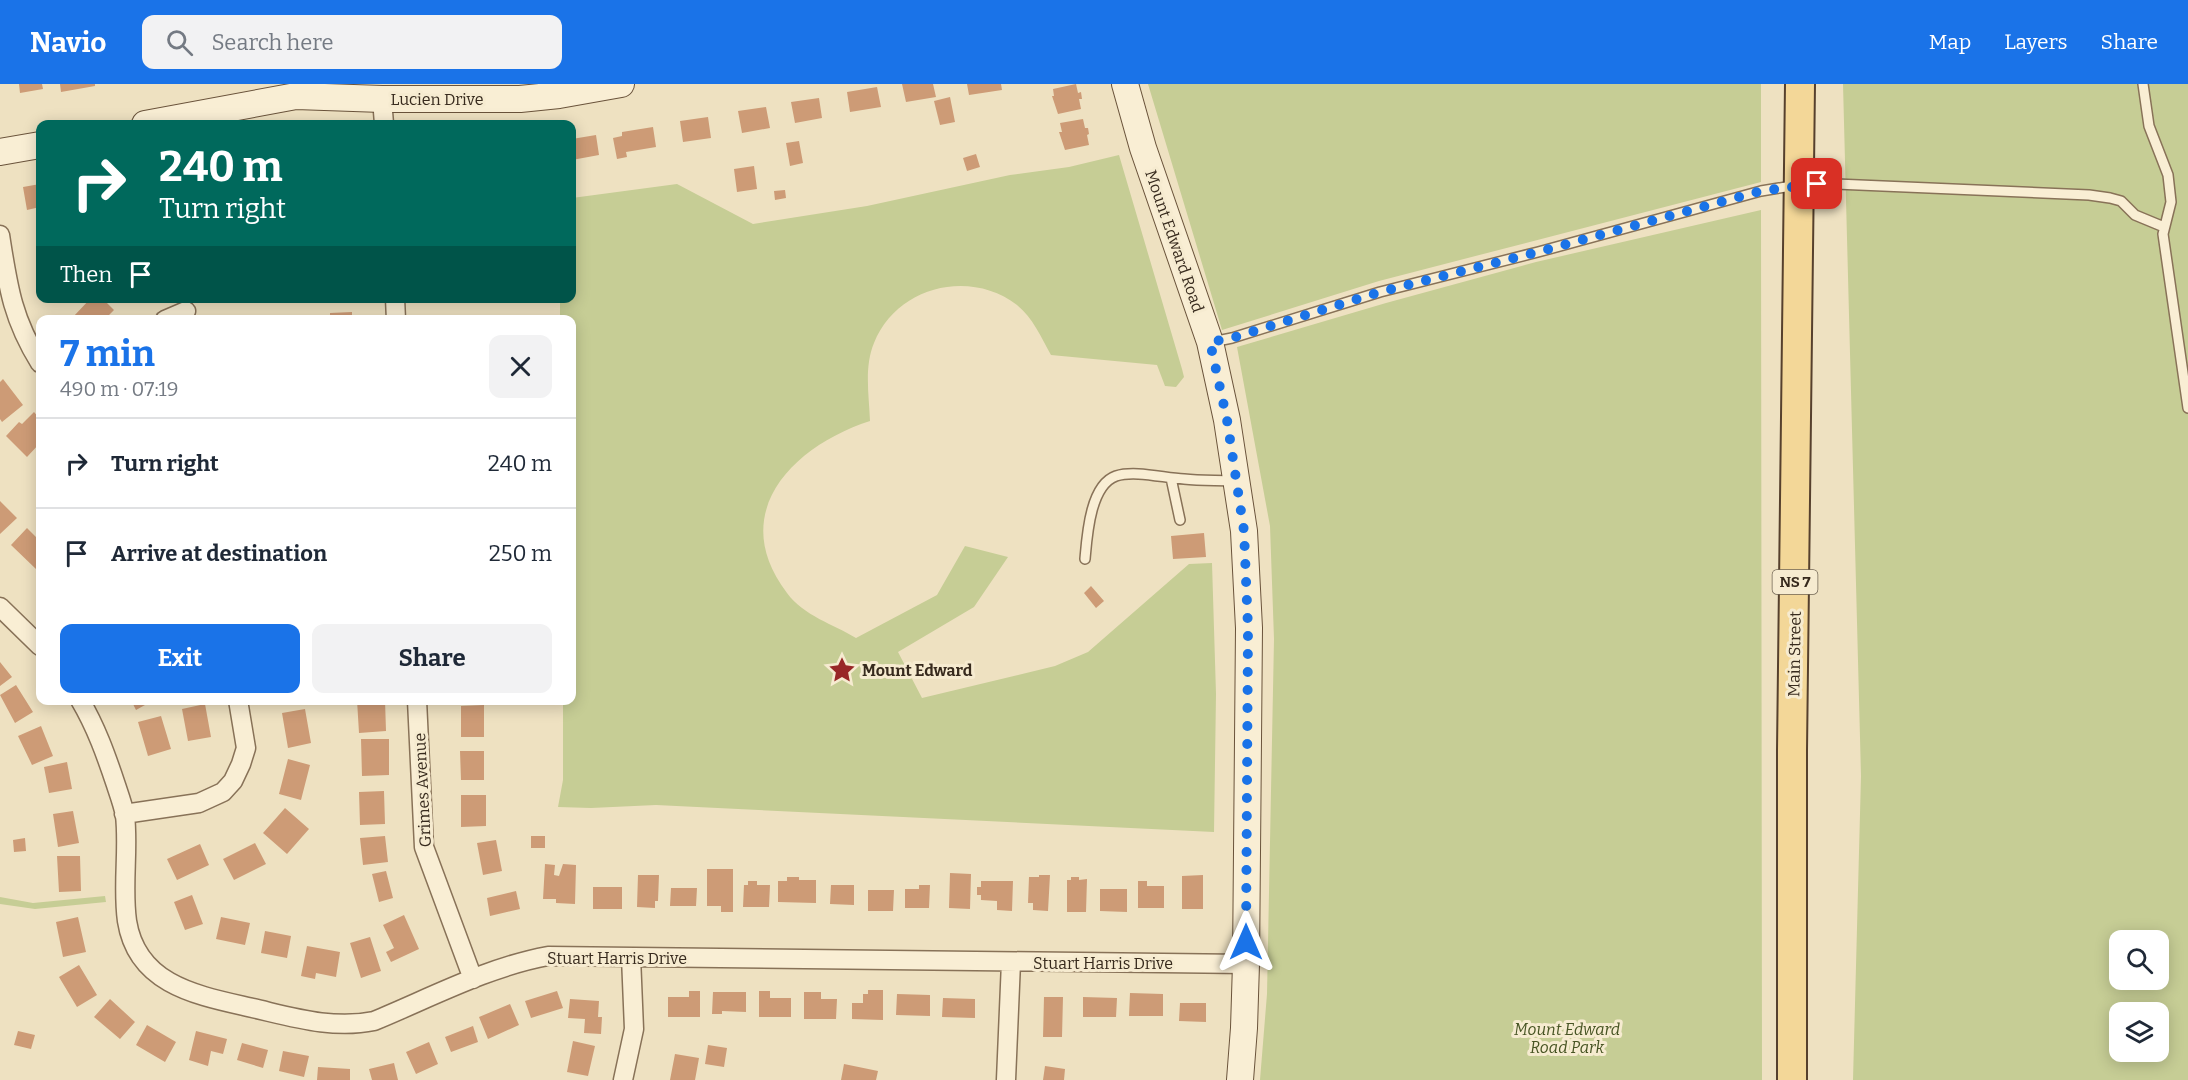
<!DOCTYPE html>
<meta charset="utf-8">
<style>
body{margin:0;font-family:Bitter,serif;background:#f2f2f3;color:#1f2937;height:100vh;display:flex;flex-direction:column;font-size:22px;white-space:nowrap}
*{box-sizing:border-box;margin:0}
p{font-size:20px;color:#747a83}
.icon{flex:none;width:33px;height:33px;fill:none;stroke:currentColor;stroke-width:2;stroke-linecap:round;stroke-linejoin:round}
.map{position:relative;flex:1;overflow:hidden}
.drawer{position:absolute;left:36px;top:231px;width:540px;height:390px;display:flex;flex-direction:column;background:#fff;border-radius:12px;box-shadow:0 3px 15px #0003}
.drawer>*{flex:none}
.hud{position:absolute;left:36px;top:36px;width:540px;height:183px;border-radius:12px;box-shadow:0 3px 15px #0003;background:#00695c;color:#fff;overflow:hidden}
.tools{position:absolute;left:2109px;top:846px;display:grid;gap:12px}
.tools a{display:grid;place-items:center;width:60px;height:60px;border-radius:12px;background:#fff;box-shadow:0 3px 15px #0003;font-size:30px}
.pin{position:absolute;display:grid;place-items:center;width:51px;height:51px;color:#fff;margin:-26px;border-radius:12px;box-shadow:0 3px 9px #0006}
.me{position:absolute;width:66px;margin:-33px;rotate:0deg;stroke-linejoin:round;filter:drop-shadow(0 0 4px #0008)}
.turn{display:flex;align-items:center;gap:21px;height:126px;padding:0 24px;font-size:27px}
.turn .icon{width:78px;height:78px;stroke-width:2.5}
.turn b{display:block;font-size:42px;line-height:51px}
.then{display:flex;align-items:center;height:57px;padding:0 24px;background:#0003;gap:12px;font-size:22px}
.round{display:grid;place-items:center;flex:none;width:63px;height:63px;border-radius:12px;background:#f2f2f3}
.summary{display:flex;align-items:center;justify-content:space-between;height:102px;padding:0 24px}
h1{font-size:36px;font-weight:700;line-height:45px;color:#1a73e8}
.action{display:flex;gap:12px;margin-top:auto;padding:12px 24px}
.action a{flex:1;height:69px;border-radius:12px;background:#1a73e8;color:#fff;font-size:24px;font-weight:700;line-height:69px;text-align:center}
.action a+a{background:#f2f2f3;color:#1f2937}
ul{padding:0;list-style:none}
li{display:flex;align-items:center;gap:18px;height:90px;padding:0 24px;border-top:2px solid #e0e1e3}
li div{flex:1}
li b{display:block;font-size:22px}
li em{font-style:normal}
header{display:flex;align-items:center;gap:36px;box-sizing:border-box;height:84px;padding:0 30px;background:#1a73e8;color:#fff}
header strong{font-size:28px}
nav{display:flex;gap:33px;margin-inline-start:auto;font-size:21px}
.search{width:420px;height:54px;background:#f2f2f3;display:flex;align-items:center;gap:15px;box-sizing:border-box;padding:0 21px;border-radius:12px;color:#747a83;font-size:22px}
.map>svg:first-child{display:block}
.green{fill:#c6cd95;fill-rule:evenodd}
.building{fill:#cd9b76}
.lines{fill:none;stroke-linecap:round;stroke-linejoin:round}
.lane-casing{stroke:#887258;stroke-width:12}
.street-casing{stroke:#887258;stroke-width:21}
.secondary-casing{stroke:#6a533b;stroke-width:28}
.primary-casing{stroke:#56402d;stroke-width:32}
.lane{stroke:#f9eed4;stroke-width:9}
.street{stroke:#f9eed4;stroke-width:18}
.secondary{stroke:#f9eed4;stroke-width:26}
.primary{stroke:#f3d798;stroke-width:28}
.route{stroke:#1a73e8;stroke-width:10;stroke-dasharray:0 18}
.labels{text-anchor:middle;stroke-width:6;stroke-linejoin:round;paint-order:stroke}
.shield{fill:#f6ebd0;stroke:#706453;stroke-width:1.5}
.shield-label{font-size:15px;font-weight:bold;fill:#372a1d}
.street-label{font-size:16px;fill:#372a1d;stroke:#f6ebd0}
.poi-label{font-size:16px;font-weight:bold;fill:#372a1d;stroke:#f6ebd0;text-anchor:start}
.park-label{font-size:16px;font-style:italic;fill:#475423;stroke:#f6ebd0}
</style>
<header>
<strong>Navio</strong>
<div class="search"><svg class="icon" aria-label="search" viewBox="0 0 24 24"><circle cx="10" cy="10" r="6"/><path d="M15 15l6 6"/></svg>Search here</div>
<nav><a>Map</a><a>Layers</a><a>Share</a></nav>
</header>
<div class="map">
<svg width="2188" height="996" viewBox="0 0 2188 996">
<rect width="100%" height="100%" fill="#eee1c1"/>
<path class="green" d="M1148,0H1761V98L1379,197L1222,246Z
M1843,0H2188V996H1853L1861,692ZM2120,856H2158V896H2120ZM2120,928H2158V968H2120Z
M1119,71L1182,285L1184,293L1176,303L1165,302L1157,281L1051,271C1041,253 1033,234 1017,221C970,185 897,202 874,259C864,283 869,311 870,337C793,362 726,429 787,509C804,532 833,540 856,554L937,511L965,462L1008,473L974,523L898,568L922,614L1055,582L1088,568L1189,480L1212,479L1216,610L1214,748L656,721L591,724L558,723L563,696V617L572,616V236L560,235V215L572,214V114L677,100L753,140L867,122L1010,91L1069,83Z
M1761,126L1762,996H1260L1267,910L1274,555L1270,442L1237,263L1386,219L1536,178Z
M105,812L106,818L35,825L0,820V813L33,819Z"/>
<path class="building" d="M19,0H42L43,5L20,9Z
M60,0H95V2L61,8Z
M902,0H933L936,13L906,18Z
M967,0H1001L1002,6L969,11Z
M1076,0L1078,9L1081,8L1082,15H1079L1081,25L1058,30L1052,12H1054L1053,5Z
M877,3L881,23L850,28L847,8Z
M950,13L955,38L940,41L934,17Z
M819,14L822,34L795,39L791,18Z
M766,23L770,44L742,49L738,27Z
M708,33L711,54L683,58L680,37Z
M1083,35L1085,44H1088L1089,50L1087,51L1089,61L1065,66L1059,48H1062L1060,39Z
M653,43L656,63L626,68L627,73L617,75L613,54L622,52V48Z
M596,51L599,71L572,76V55Z
M799,57L803,79L790,82L786,59Z
M976,70L980,83L967,87L963,74Z
M754,82L757,105L737,108L734,85Z
M40,100V123L27,126L23,103Z
M785,106L786,114L775,116L774,107Z
M91,214H102L114,226L104,236H76L73,233Z
M352,228V236H330V229Z
M3,295L23,321L2,338L0,335V298Z
M34,328L40,335V359L27,373L6,352L19,338L22,340Z
M0,417L17,434L0,450Z
M27,444L40,457V481L36,485L11,461Z
M1204,449L1206,473L1173,475L1171,452Z
M1091,502L1104,517L1096,524L1084,509Z
M0,578L12,593L0,602Z
M16,601L33,628L15,639L0,611Z
M131,616H154L136,626Z
M357,616H385L386,647L359,649Z
M205,620L211,653L188,657L182,625Z
M484,621V653H461V622Z
M305,625L311,659L288,664L282,629Z
M161,632L171,665L148,672L138,638Z
M41,642L53,672L32,681L18,652Z
M361,655H389V691L362,692Z
M460,667H484V696H461Z
M288,675L310,681L301,716L279,710Z
M67,678L72,705L49,709L44,683Z
M384,707L385,740L360,741L359,708Z
M461,711H486V742L461,743Z
M285,724L309,745L287,770L263,749Z
M73,727L79,759L58,763L53,730Z
M385,752L388,778L363,781L360,754Z
M531,752H545V764H531Z
M25,754L26,767L14,768L13,756Z
M496,756L502,787L483,791L477,759Z
M255,759L266,780L234,796L223,775Z
M200,760L209,781L177,796L167,775Z
M57,772H80L81,807L59,808Z
M545,780L555,781L554,791L559,792L563,780L576,781L575,820L556,819V815H543Z
M707,785H733V828H721V822H707Z
M386,787L393,814L379,818L372,790Z
M950,789L971,790L970,825L949,824Z
M638,791H659L658,817H655V824L637,823Z
M1039,791H1050L1048,827L1033,826V819H1028L1029,793H1039Z
M1203,791V825H1182V792Z
M787,793H799V796H816V819L778,818V797H787Z
M1071,793H1079V796L1087,795L1086,828H1067V796H1071Z
M748,797H757V801H770L769,823H743L744,801H748Z
M981,797H1013L1012,827L997,826V817L981,816V811H977V803H981Z
M1138,797H1147V802H1164V824H1138Z
M831,801H854V821L830,820Z
M919,801H930L929,824H905V805H919Z
M593,803H622V825H593Z
M671,804H697L696,822H670Z
M1100,805H1127V828L1100,827Z
M868,806H894L893,827H868Z
M516,807L520,825L490,832L487,814Z
M192,811L203,840L185,846L174,818Z
M404,831L419,865L391,878L386,868L394,864L383,841Z
M78,833L86,868L63,873L56,838Z
M221,833L250,839L245,861L216,855Z
M265,847L291,852L287,874L261,869Z
M370,853L381,887L361,894L350,859Z
M307,862L340,868L336,893L316,889L315,895L301,892Z
M79,881L97,911L77,923L59,893Z
M868,906H883V936L852,935V919H863V910H868Z
M557,907L563,924L531,934L525,917Z
M689,907H700V933H668V913H689Z
M759,907H770V914H791V933H759Z
M713,908H746V928L722,927V930H712Z
M804,908H821V915H837L836,935H804Z
M1130,909L1163,910V932H1129Z
M897,910L930,911V932L896,931Z
M1044,913H1063L1062,953H1043Z
M1083,913L1117,914L1116,933H1083Z
M943,914L975,915V934L942,933Z
M110,915L135,938L120,955L94,933Z
M570,915L599,917L598,933H602L601,950L584,949L585,935L568,934Z
M1180,919H1206V938L1179,937Z
M510,920L519,941L488,955L479,933Z
M147,941L176,958L165,978L136,961Z
M473,942L478,958L451,968L445,953Z
M18,947L35,951L31,965L14,961Z
M196,947L227,955L223,970L211,967L208,982L189,976Z
M573,957L595,962L588,992L567,988Z
M429,958L438,980L416,990L406,968Z
M242,959L268,966L263,984L237,976Z
M708,961L727,964L724,983L705,980Z
M283,967L309,972L304,993L279,987Z
M675,970L699,974L695,996H670Z
M394,979L398,996H372L369,985Z
M844,980L878,987L876,996H841Z
M1045,982L1065,985L1064,996H1043Z
M318,983L350,985V996H317Z"/>
<g class="lines">
<defs>
<path id="lane" d="M2143,0L2149,42L2168,91L2171,118L2163,150L2188,324
M1212,258L1232,254L1380,208L1538,168L1761,107L1798,101L1836,100L2089,111L2110,114L2121,117L2135,131L2164,143
M1171,394L1180,436
M1085,475C1087,452 1090,401 1116,392C1135,386 1164,394 1184,395C1201,397 1218,396 1235,397"/>
<path id="street" d="M382,15L384,40
M0,151C8,202 12,234 40,279
M395,214L396,236
M165,236L186,227
M0,523L40,562
M80,616C96,643 106,671 116,701C119,710 123,721 125,731C129,766 122,802 127,837C137,900 195,911 248,923C289,932 331,946 374,937C430,914 488,883 548,872L1246,880
M417,616L424,763L473,895
M124,730L199,719L223,708L233,697L241,680L246,664L238,616
M623,996L634,945L631,873
M1006,996L1011,878"/>
<path id="secondary" d="M1125,0L1143,64L1210,258L1227,336L1244,447L1249,544L1246,880L1244,944L1240,996
M145,40L296,12L382,15H520L559,11L621,0
M0,68L40,61"/>
<path id="primary" d="M1792,996V666L1800,0"/>
</defs>
<use href="#lane" class="lane-casing"/>
<use href="#street" class="street-casing"/>
<use href="#secondary" class="secondary-casing"/>
<use href="#primary" class="primary-casing"/>
<use href="#lane" class="lane"/>
<use href="#street" class="street"/>
<use href="#secondary" class="secondary"/>
<use href="#primary" class="primary"/>
</g>
<g class="lines">
<path class="route" d="M1246,858L1248,544L1244,447L1227,336L1210,258L1232,254L1380,208L1538,168L1761,107L1817,100"/>
</g>
<defs>
<symbol id="sight-bare" viewBox="-9 -9 18 18"><path d="M0-6L1.8-2.2L6-1.7L2.9 1.2L3.7 5.4L0 3.3L-3.7 5.4L-2.9 1.2L-6-1.7L-1.8-2.2Z" fill="#982727" stroke="#f6ebd0" stroke-width="2.5" paint-order="stroke"/></symbol>
</defs>
<g fill-rule="evenodd">
<use href="#sight-bare" x="823" y="567" width="38" height="38"/>
</g>
<g class="labels">
<rect class="shield" x="1772.5" y="486" width="45" height="24" rx="4.5"/>
<g class="shield-label">
<text x="1795" y="503">NS 7</text>
</g>
<g class="street-label">
<text x="437" y="21">Lucien Drive</text>
<text transform="translate(1175 157) rotate(71)" y="6">Mount Edward Road</text>
<text transform="translate(1794 570) rotate(-89)" y="6">Main Street</text>
<text transform="translate(422 706) rotate(-93)" y="6">Grimes Avenue</text>
<text x="617" y="880">Stuart Harris Drive</text>
<text x="1103" y="885">Stuart Harris Drive</text>
</g>
<g class="poi-label">
<text x="862" y="592">Mount Edward</text>
</g>
<g class="park-label">
<text x="1567" y="951">Mount Edward<tspan x="1567" dy="18">Road Park</tspan></text>
</g>
</g>
</svg>
<div class="tools">
<a><svg class="icon" aria-label="search" viewBox="0 0 24 24"><circle cx="10" cy="10" r="6"/><path d="M15 15l6 6"/></svg></a>
<a><svg class="icon" aria-label="layers" viewBox="0 0 24 24"><path d="M12 4l9 5-9 5-9-5zM3 14l9 5 9-5"/></svg></a>
</div>
<div class="pin" style="left:1817px;top:100px;background:#d93025"><svg class="icon" aria-label="arrive" viewBox="0 0 24 24"><path d="M6 21V4h12l-3 4 3 4H6"/></svg></div>
<svg class="me" style="left:1246px;top:858px" viewBox="-20 -20 40 40"><path d="M0-17L14 15 0 8-14 15z" fill="#1a73e8" stroke="#fff" stroke-width="4"/></svg>
<div class="hud">
<div class="turn"><svg class="icon" aria-label="right" viewBox="0 0 24 24"><path d="M7 20v-9h11M14 6l5 5-5 5"/></svg><div><b>240 m</b>Turn right</div></div>
<div class="then">Then<svg class="icon" aria-label="arrive" viewBox="0 0 24 24"><path d="M6 21V4h12l-3 4 3 4H6"/></svg></div>
</div>
<section class="drawer">
<div class="summary"><div><h1>7 min</h1><p>490 m · 07:19</p></div><a class="round"><svg class="icon" aria-label="close" viewBox="0 0 24 24"><path d="M6 6l12 12M18 6L6 18"/></svg></a></div>
<ul>
<li><svg class="icon" aria-label="right" viewBox="0 0 24 24"><path d="M7 20v-9h11M14 6l5 5-5 5"/></svg><div><b>Turn right</b></div><em>240 m</em></li>
<li><svg class="icon" aria-label="arrive" viewBox="0 0 24 24"><path d="M6 21V4h12l-3 4 3 4H6"/></svg><div><b>Arrive at destination</b></div><em>250 m</em></li>
</ul>
<div class="action"><a>Exit</a><a>Share</a></div>
</section>
</div>
